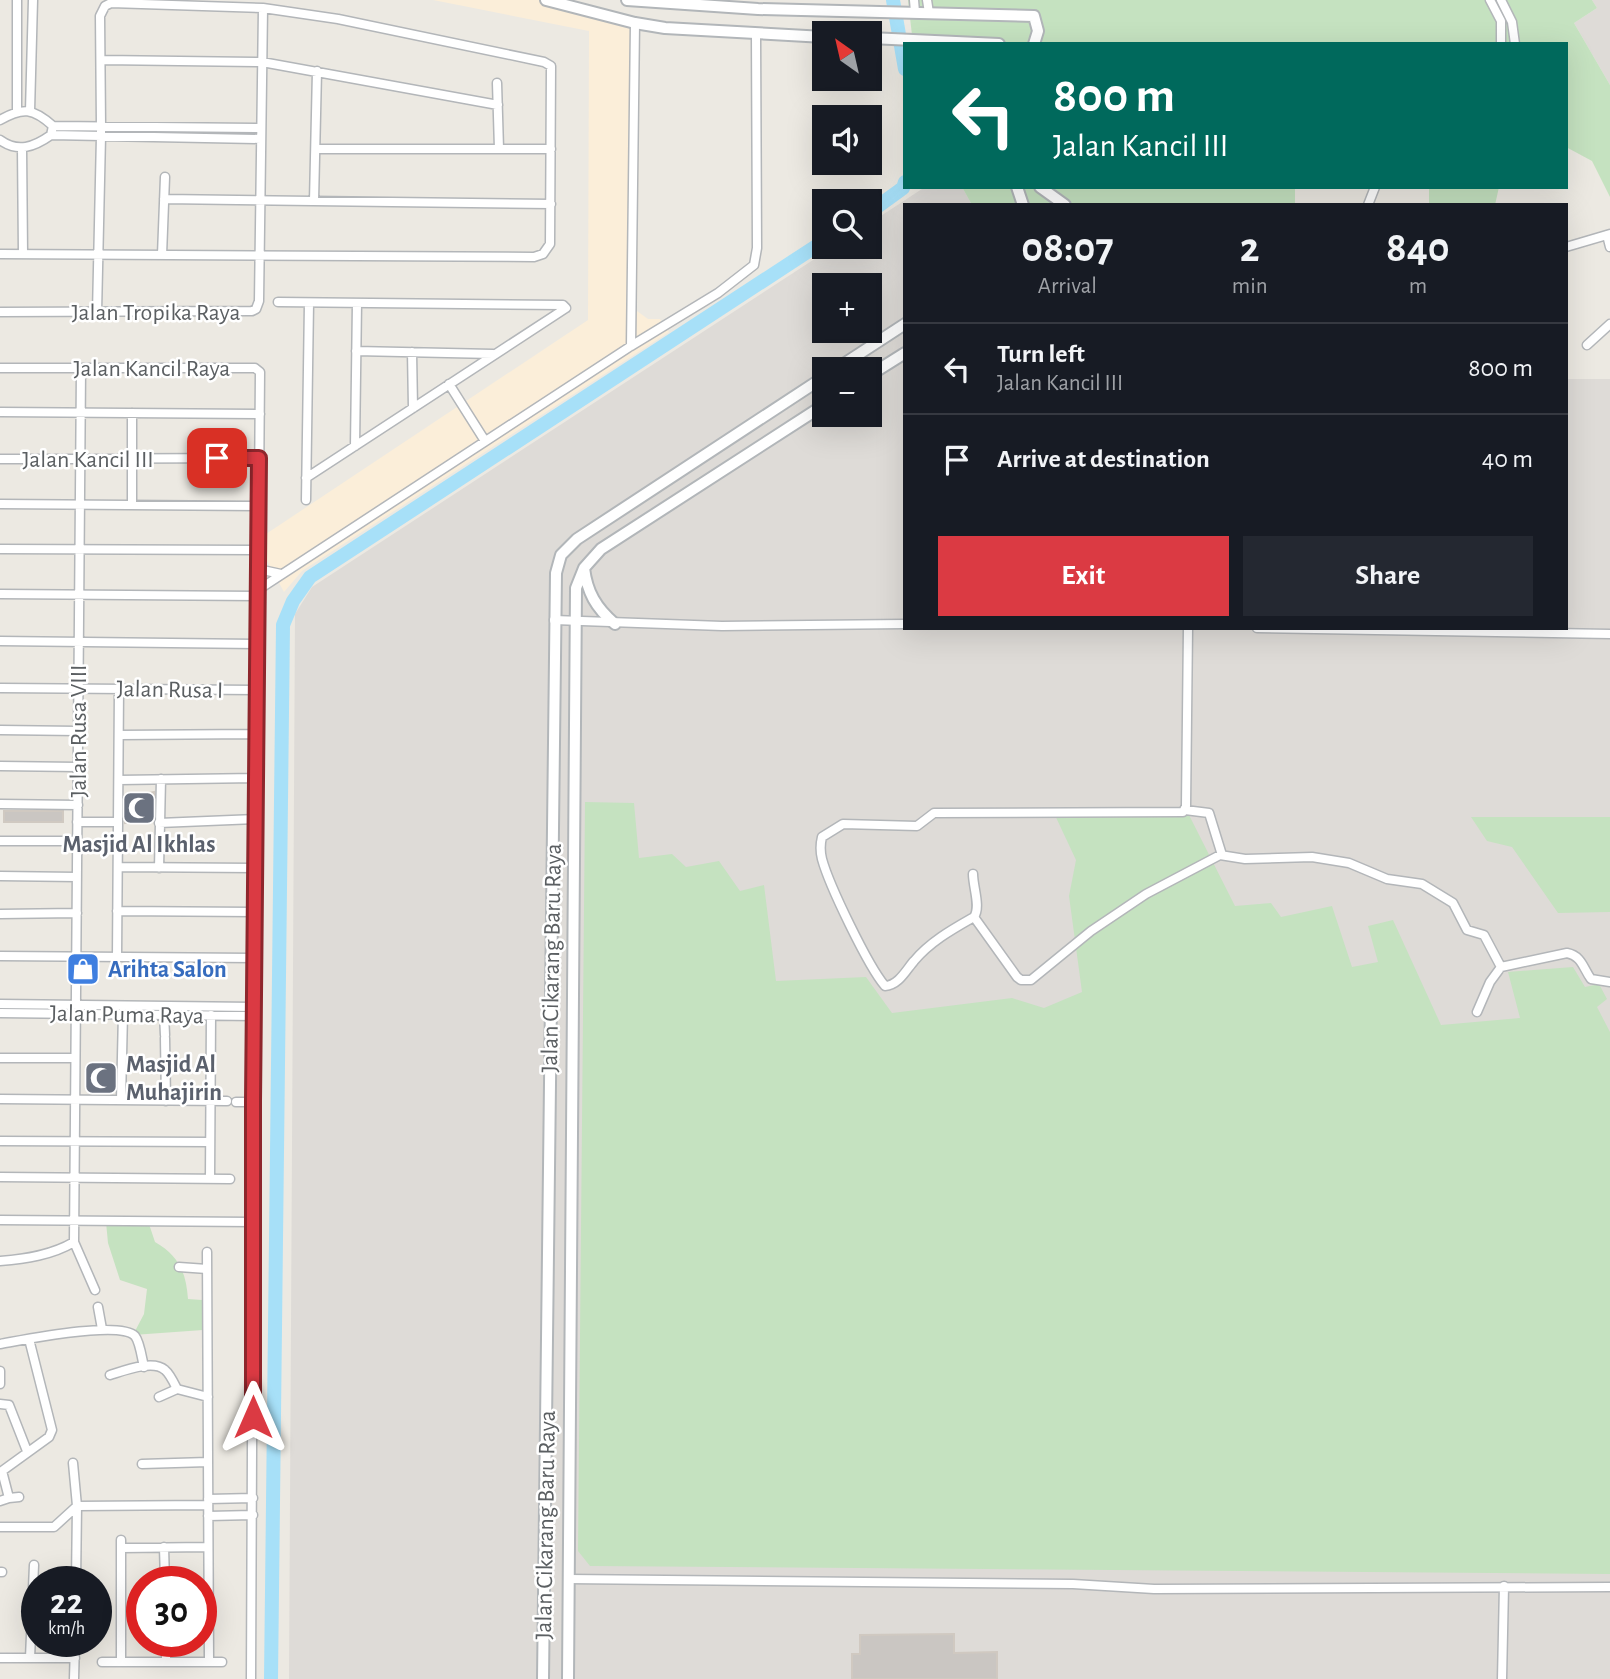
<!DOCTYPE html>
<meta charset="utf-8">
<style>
body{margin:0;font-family:"Alegreya Sans",sans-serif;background:#242831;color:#f1f3f6;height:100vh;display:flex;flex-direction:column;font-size:26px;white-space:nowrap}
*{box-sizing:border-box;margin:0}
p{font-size:23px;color:#9ea1a6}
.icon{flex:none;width:38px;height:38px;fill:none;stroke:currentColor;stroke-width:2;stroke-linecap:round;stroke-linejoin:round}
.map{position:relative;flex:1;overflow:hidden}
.panel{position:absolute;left:903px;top:203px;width:665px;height:427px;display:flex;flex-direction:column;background:#171b24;border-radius:0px;box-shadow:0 7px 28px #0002}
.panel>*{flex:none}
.banner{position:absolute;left:903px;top:42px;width:665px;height:147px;border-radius:0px;box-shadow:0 7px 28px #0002;background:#00695c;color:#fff;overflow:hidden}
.needle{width:46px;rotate:326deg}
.fabs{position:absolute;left:812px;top:21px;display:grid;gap:14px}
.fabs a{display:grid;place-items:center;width:70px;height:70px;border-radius:0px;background:#171b24;box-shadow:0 7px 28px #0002;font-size:35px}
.speed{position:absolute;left:21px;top:1566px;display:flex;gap:14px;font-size:35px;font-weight:700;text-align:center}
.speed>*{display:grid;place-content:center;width:91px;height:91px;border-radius:50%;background:#171b24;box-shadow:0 7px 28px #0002;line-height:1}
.speed small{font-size:18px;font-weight:400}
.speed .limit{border:10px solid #d22;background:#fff;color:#111}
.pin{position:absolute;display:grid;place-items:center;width:60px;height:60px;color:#fff;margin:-30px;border-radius:14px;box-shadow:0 4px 10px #0006}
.me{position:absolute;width:77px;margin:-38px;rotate:0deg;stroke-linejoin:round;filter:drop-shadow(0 0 5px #0008)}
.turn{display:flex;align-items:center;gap:24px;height:147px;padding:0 35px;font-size:32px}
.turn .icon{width:91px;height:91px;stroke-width:2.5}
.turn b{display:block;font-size:49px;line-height:60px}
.eta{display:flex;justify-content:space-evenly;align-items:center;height:119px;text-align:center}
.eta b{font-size:42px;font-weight:700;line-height:49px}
.cta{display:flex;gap:14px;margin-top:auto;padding:14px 35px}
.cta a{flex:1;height:80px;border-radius:0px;background:#db3a43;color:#fff;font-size:28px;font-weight:700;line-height:80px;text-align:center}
.cta a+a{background:#242831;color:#f1f3f6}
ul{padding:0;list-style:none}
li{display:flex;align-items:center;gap:21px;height:91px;padding:0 35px;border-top:2px solid #363941}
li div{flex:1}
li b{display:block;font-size:26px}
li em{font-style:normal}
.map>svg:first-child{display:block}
.commercial{fill:#fbeed9}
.industrial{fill:#dedbd7;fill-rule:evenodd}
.green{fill:#c5e2c0}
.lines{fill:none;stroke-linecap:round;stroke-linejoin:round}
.river{stroke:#a7e0f8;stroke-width:14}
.building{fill:#cac6c2;stroke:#d0c9c1;stroke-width:2}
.minor-casing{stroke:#b3b6b9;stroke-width:11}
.secondary-casing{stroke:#b2b6b9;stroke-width:14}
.minor{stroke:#fff;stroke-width:8}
.secondary{stroke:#fff;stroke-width:10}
.route-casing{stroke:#8e262c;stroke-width:18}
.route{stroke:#db3a43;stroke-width:12}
.labels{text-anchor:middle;stroke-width:5;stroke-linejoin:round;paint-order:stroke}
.street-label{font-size:24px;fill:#5b5f62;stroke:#fff}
.worship-label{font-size:24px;font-weight:bold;fill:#5b616d;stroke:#fff}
.shop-label{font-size:24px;font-weight:bold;fill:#366cbe;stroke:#fff;text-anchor:start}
</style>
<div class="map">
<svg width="1610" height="1679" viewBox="0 0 1610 1679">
<rect width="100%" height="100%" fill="#ece9e2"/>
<path class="commercial" d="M433,0H556L640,20L637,311L648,319H660L669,332L302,571L284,592L265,557L266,534L588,320L589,31Z"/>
<path class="industrial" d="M1592,0H1610V85L1574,23L1597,8Z
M925,187H962L972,205H905V628H1566V379H1610V1679H289L295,614L312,587L833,247H870V223ZM824,285H870V331H824ZM824,369H870V415H824Z"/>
<path class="green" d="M908,0H1592L1597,8L1574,23L1610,85V197L1592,161L1566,147V44H913Z
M962,187H1295V205H972Z
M1429,187H1499L1495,205H1429Z
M585,802L634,803L639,858L672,854L686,867L719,861L740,891L764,885L776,981L866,977L892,1013L1012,998L1044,1008L1082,992L1069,896L1076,860L1053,811L1188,813L1235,906L1271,903L1281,917L1332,906L1352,967L1378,962L1368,926L1393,920L1441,1025L1520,1018L1508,972L1573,967L1585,987L1599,984L1607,999L1597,1007L1610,1032V1574L590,1566L578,1551Z
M1471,817H1610V912L1558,913L1512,847L1487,841Z
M106,1222L149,1224L155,1242C179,1256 186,1272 188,1299L202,1300L203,1330L133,1335L144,1314L147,1289L120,1280L108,1243Z"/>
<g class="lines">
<path class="river" d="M893,0L905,69
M870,212L903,188L905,182
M271,1679L283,625L293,601L310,577L824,241"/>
</g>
<path class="building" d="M154,792V818L125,823V798Z
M4,811H63V822H4Z
M110,1064L115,1084L92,1092L86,1072Z
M954,1634V1653L997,1652V1679H852V1654H860V1635Z"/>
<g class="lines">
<defs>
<path id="minor" d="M17,0V111
M914,0L915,12
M927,0L929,13
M1490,0L1501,21V44
M1501,0L1512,22L1515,44
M103,60L262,62L498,105
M497,83L499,149
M30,111L33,0
M0,120C23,107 33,108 53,126L51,135C34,147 18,153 0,140
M53,126L261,128
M51,135L261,139
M22,148L23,254
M316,149H551
M164,199L551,204
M314,201L317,71
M1368,205L1375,187
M1607,235L1610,247
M1566,247L1610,234
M0,254L534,257L543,254L550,244L551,66L544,62L338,19L263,8L111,3L105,6L100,16L101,126V136L97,313
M162,255L165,177
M278,302L563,305L566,308L306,478
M0,312L252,311L256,309L259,301L263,8
M1587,345L1610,324
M631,346L635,23
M356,351L493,354
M412,352L413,408
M0,368H255L260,372L253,1222
M449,384L485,441
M0,412L260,414
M355,446L357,303
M0,459L259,458
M306,500L309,303
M0,504L259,506
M132,505V413
M0,549L258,550
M258,569L281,574
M258,590L631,346L718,293L754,265L757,248L756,35
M0,594L258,596
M554,620L722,626L905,624
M1188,628L1186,806L1183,812L934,813L917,826L843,824L822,837C820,845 820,851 822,859C829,885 868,966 885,986C899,985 906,970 914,961C931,941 953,929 974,917L1017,977L1021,980H1031L1091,931L1146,894L1220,855L1245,859L1312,857L1349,863L1387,879L1422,884L1453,903L1467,930L1484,935L1501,967L1567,953C1582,956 1583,968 1591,979L1610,982
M1257,628L1610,634
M0,641L257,644
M0,688L257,690
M0,730L78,731
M119,735L257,734
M0,766L78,767
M119,780L256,778
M0,804L78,805
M1185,810L1209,813L1222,855
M77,822H118
M159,823L256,819
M0,841H77
M118,867L255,868
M159,868L161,779
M973,874C973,887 981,907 974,917
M0,876L77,877
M117,911L255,912
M0,914L77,913
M0,956L254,958
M117,957L119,688
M0,1004L254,1007
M1477,1012L1490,982L1501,967
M0,1013L254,1016
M164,1014L165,1035
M165,1038L166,1101
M0,1058H74
M0,1099L227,1101
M121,1100L123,1013
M236,1102H253
M0,1141L210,1142
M0,1177L230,1179
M210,1179L211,1015
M0,1220L253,1222L251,1679
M74,1242L95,1290
M207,1252L209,1662
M0,1261C26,1259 52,1255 74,1242L81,369
M179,1267L207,1269
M98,1307L102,1329
M0,1344C23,1340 119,1320 135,1336C140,1342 142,1359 144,1367
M0,1371V1384
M110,1375C123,1371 153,1359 165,1370C170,1374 174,1383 177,1389L208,1397
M159,1397L177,1389
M0,1404L9,1405L27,1451
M73,1463L77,1506L76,1582
M142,1464L208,1462
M9,1498L19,1497
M208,1499L253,1498
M0,1501L9,1498L2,1471L49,1437L52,1430L29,1339
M208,1516L253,1515
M0,1527H54L77,1506L208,1505
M121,1540V1662
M164,1547L165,1582
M121,1548L208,1547
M0,1572H2
M568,1579L1073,1584L1154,1589L1610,1587
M166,1642V1662
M0,1658H75
M30,1658L34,1565
M102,1662H222
M74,1679L75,1642
M1502,1679L1504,1586"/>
<path id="secondary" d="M546,0L635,23L665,28L824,37
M627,0L758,9L1034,16L1038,31L1034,44
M870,38L999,44
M1017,187L1023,205
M1040,187L1065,205
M836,369L905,324
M870,375L905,353
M584,568C587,592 596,608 615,624
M543,1679L556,573L561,555L577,539L824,377
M568,1679L576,588L584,568L601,549L824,405"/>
</defs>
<use href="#minor" class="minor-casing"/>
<use href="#secondary" class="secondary-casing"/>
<use href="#minor" class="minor"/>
<use href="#secondary" class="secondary"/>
</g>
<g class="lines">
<defs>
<path id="route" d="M217,458H259L253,1102V1417"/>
</defs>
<use href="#route" class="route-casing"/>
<use href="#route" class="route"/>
</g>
<defs>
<symbol id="mosque-square" viewBox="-11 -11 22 22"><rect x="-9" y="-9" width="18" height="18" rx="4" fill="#6b7280" stroke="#fff"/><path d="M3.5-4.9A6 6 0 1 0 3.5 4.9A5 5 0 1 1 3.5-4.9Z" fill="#fff"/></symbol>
<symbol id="shop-square" viewBox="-11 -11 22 22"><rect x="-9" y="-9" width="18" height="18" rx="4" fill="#3f7fe0" stroke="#fff"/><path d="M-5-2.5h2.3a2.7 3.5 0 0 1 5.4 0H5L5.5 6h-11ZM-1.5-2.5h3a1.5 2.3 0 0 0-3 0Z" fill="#fff"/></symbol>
</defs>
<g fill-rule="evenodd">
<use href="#mosque-square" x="120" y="789" width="38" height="38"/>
<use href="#shop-square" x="64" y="950" width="38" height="38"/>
<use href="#mosque-square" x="82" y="1059" width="38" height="38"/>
</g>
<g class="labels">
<g class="street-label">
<text x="156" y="320">Jalan Tropika Raya</text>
<text x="152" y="376">Jalan Kancil Raya</text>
<text x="88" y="467">Jalan Kancil III</text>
<text transform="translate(170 689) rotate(1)" y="8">Jalan Rusa I</text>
<text transform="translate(78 731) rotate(-90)" y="8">Jalan Rusa VIII</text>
<text transform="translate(551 958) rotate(-89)" y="8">Jalan Cikarang Baru Raya</text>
<text transform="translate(127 1014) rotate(1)" y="8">Jalan Puma Raya</text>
<text transform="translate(545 1525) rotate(-89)" y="8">Jalan Cikarang Baru Raya</text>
</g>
<g class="worship-label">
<text x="139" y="852">Masjid Al Ikhlas</text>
<text x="126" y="1072" text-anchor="start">Masjid Al<tspan x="126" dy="28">Muhajirin</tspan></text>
</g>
<g class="shop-label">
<text x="108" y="977">Arihta Salon</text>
</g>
</g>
</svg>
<div class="fabs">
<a><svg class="needle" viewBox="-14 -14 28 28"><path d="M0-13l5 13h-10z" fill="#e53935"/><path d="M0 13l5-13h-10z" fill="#9ea1a6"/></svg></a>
<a><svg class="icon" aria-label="sound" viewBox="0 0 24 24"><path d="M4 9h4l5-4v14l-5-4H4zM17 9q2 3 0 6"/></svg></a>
<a><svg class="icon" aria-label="search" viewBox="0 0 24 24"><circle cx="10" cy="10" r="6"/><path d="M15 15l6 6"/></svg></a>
<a>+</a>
<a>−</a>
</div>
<div class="speed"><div>22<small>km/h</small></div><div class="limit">30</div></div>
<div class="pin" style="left:217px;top:458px;background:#d93025"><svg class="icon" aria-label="arrive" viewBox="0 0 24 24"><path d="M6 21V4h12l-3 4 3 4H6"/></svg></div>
<svg class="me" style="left:253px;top:1417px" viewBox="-20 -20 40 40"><path d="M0-17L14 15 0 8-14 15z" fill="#db3a43" stroke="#fff" stroke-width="4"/></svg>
<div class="banner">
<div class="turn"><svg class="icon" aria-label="left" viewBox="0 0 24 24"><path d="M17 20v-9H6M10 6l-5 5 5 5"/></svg><div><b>800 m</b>Jalan Kancil III</div></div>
</div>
<section class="panel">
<div class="eta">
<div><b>08:07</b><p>Arrival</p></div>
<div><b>2</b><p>min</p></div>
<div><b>840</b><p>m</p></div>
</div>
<ul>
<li><svg class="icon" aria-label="left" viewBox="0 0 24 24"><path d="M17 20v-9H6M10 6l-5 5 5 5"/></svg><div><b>Turn left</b><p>Jalan Kancil III</p></div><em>800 m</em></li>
<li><svg class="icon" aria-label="arrive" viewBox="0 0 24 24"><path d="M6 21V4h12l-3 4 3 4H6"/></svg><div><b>Arrive at destination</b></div><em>40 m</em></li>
</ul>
<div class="cta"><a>Exit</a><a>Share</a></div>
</section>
</div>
